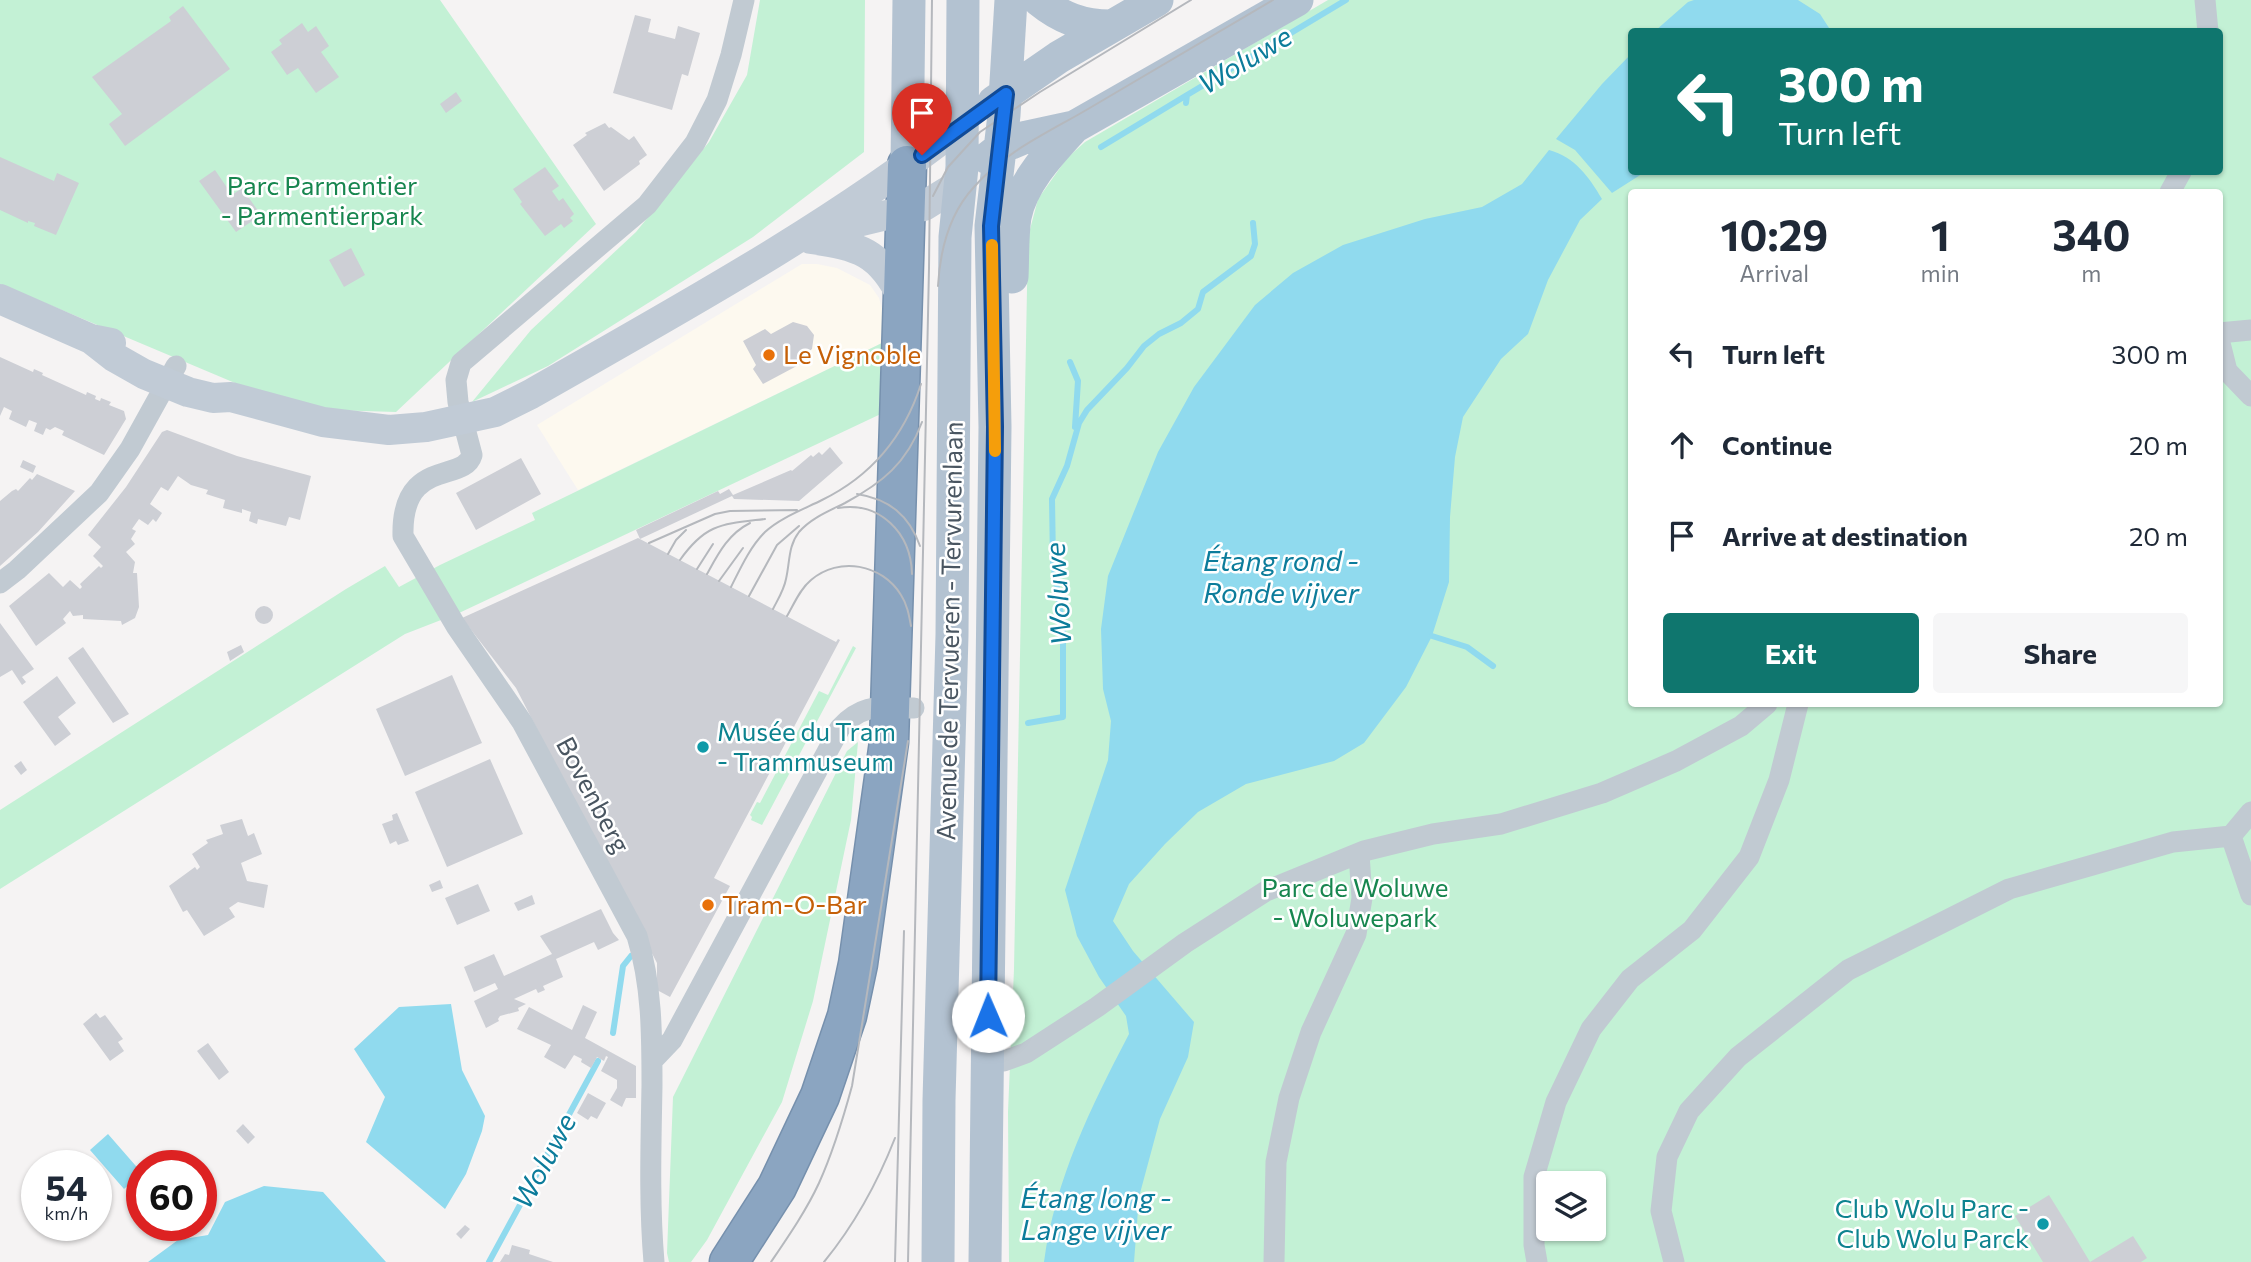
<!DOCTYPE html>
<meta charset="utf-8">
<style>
body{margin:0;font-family:Commissioner,sans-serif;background:#f6f6f7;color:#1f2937;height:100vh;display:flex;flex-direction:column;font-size:26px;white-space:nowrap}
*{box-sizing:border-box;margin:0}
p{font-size:23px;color:#747a83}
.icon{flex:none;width:38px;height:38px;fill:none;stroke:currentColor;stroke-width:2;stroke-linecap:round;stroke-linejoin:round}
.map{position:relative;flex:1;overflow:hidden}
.sheet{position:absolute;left:1628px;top:189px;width:595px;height:518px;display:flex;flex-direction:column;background:#fff;border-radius:7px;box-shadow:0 2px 5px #0004}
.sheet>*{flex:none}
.top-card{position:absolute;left:1628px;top:28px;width:595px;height:147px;border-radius:7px;box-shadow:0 2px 5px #0004;background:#0f766e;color:#fff;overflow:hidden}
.fabs{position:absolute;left:1536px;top:1171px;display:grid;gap:14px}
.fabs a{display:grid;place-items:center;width:70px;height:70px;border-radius:7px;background:#fff;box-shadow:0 2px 5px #0004;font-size:35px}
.speed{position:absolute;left:21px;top:1150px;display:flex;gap:14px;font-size:35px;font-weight:700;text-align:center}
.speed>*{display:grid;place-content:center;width:91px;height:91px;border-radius:50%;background:#fff;box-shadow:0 2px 5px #0004;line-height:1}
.speed small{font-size:18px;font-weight:400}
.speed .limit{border:10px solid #d22;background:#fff;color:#111}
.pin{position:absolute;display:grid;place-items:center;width:60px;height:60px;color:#fff;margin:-72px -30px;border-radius:50% 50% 50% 0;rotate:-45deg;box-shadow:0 0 7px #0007}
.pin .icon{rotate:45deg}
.me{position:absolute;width:77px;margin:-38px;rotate:359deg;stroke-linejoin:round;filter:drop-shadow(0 0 5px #0008)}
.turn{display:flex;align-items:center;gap:24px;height:147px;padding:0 35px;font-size:32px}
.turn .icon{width:91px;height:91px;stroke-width:2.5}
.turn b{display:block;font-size:49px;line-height:60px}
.eta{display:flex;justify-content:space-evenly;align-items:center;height:119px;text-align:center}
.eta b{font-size:42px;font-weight:700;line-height:49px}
.button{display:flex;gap:14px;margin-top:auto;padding:14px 35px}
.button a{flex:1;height:80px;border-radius:7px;background:#0f766e;color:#fff;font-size:28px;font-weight:700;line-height:80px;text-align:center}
.button a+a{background:#f6f6f7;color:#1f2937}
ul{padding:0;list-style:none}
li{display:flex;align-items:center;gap:21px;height:91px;padding:0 35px}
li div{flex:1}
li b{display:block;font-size:26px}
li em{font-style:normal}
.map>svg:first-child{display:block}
.commercial{fill:#fdf9ef}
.green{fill:#c3f1d5;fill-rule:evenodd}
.water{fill:#90daee}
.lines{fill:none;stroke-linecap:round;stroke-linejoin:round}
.stream{stroke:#90daee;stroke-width:6}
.building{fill:#cdcfd5}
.highway-casing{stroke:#7690ad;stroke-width:41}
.street{stroke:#c1cad2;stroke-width:21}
.secondary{stroke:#c1cbd6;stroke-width:30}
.primary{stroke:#b3c2d1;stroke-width:33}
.highway{stroke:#8ba5c1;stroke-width:38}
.tram{stroke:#b5b8bd;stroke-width:2}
.route-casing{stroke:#114b97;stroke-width:18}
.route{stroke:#1a73e8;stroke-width:12}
.slow{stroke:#f59e0b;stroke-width:12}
.food-dot{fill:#e8710a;stroke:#fff;stroke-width:2.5}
.culture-dot{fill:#0f9aa8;stroke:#fff;stroke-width:2.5}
.labels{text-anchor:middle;stroke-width:5;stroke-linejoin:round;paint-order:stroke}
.park-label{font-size:26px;fill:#17864f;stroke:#fff}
.food-label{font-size:26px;fill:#c56008;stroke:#fff;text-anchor:start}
.street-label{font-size:26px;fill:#4a5661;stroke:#fff}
.culture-label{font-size:26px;fill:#0d838f;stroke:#fff;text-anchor:start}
.water-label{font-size:28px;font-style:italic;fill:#0c7c9b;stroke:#fff}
</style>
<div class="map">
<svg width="2251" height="1262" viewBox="0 0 2251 1262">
<rect width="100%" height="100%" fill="#f5f3f3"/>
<path class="commercial" d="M802,264H817L837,268L870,285L879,298L884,316V342L578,490L537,425Z"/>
<path class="green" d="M0,0H440L596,224L396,412L330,410L254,391L0,284Z
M760,0H865L864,152L753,237L548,366L472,402L531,330L636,232L709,142L747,75Z
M1328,0H2251V1262H1009L1008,1112L1014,969L1028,237L1038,199L1067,158L1085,142ZM1631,32H2219V172H1631ZM1631,192H2219V704H1631ZM1549,1183H1594V1228H1549Z
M884,342L885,412L459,613L405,634L0,889V810L346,589L385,566L399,587L440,565L535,520L532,513Z
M853,646L856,648L762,825L751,820L752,817L750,815L757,802L760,803L819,691L828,695Z
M858,742L851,820L813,1001L782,1102L707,1240L691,1262H669L667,1253L673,1097L847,751Z"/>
<path class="water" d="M1694,0H1798L1820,14L1831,31H1655L1688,2Z
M1631,54V172H1645L1612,193L1575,150L1556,139L1602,84Z
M1549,150C1575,157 1589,177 1602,199L1580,220L1548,280L1528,334L1501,359L1463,417L1455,457L1450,517L1449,582L1432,636L1406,687L1364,743L1334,761L1246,784L1198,812L1165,844L1129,884L1113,921L1133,951L1194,1022L1188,1057L1160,1119L1139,1197L1134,1262H1044C1055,1179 1091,1107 1129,1034L1126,1016L1099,977L1077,936L1065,890L1108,760L1111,721L1103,689L1101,629L1108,576L1158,452L1194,387L1255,305L1293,273L1343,245L1425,219L1482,207L1522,184Z
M451,1004L462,1070L485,1116L482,1131L466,1174L445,1209L366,1142L385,1097L354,1049L399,1007Z
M108,1134L142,1173L124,1189L90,1150Z
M264,1186L323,1192L386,1262H148L178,1240L208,1235L225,1202Z"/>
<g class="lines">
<path class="stream" d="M1186,103L1187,95L1346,0
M1101,147L1187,95
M1070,362L1078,381L1075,427
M1432,636L1467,647L1493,666
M1028,723L1063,717V628L1053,562L1052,499L1067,466L1079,423L1087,410L1127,368L1144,346L1159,334L1181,323L1198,309L1203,292L1251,256L1255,244L1253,223
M613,1033L623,966L631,956
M489,1262L598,1061"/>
</g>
<path class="building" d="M183,6L230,69L125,146L109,124L122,114L92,77L171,21L169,17Z
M635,15L651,19L648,32L675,39L678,26L700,33L688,76L682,74L672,110L613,93Z
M302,23L308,32L316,26L329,46L321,52L339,77L316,93L298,68L287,75L271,52L282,44L279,40Z
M456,92L462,101L446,113L440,104Z
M605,123L609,128L611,127L629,140L634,136L647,155L639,161L640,164L604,191L573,145L587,135L585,133Z
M0,157L54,181L57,173L79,183L56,235L34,226L35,223L28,221V223L0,210Z
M545,167L559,186L552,191L559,201L563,198L574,214L570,218L573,221L564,228L561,224L545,236L520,204L522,202L513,189Z
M215,170L232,195L242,188L261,215L236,232L199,181Z
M351,248L365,275L344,287L329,260Z
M793,322L807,326L814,335L812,349L805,355L808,360L763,384L753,369L756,365L743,341L765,329L771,334Z
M0,357L33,372L34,369L43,373L42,375L86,395L87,392L96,396L95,399L100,401L101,398L111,402L109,405L124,411L126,419L104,455L62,435L64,431L55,427L50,430L46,428L43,435L34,431L37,423L29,420L26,427L9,419L12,411L4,407L0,416Z
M167,430L237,456L311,476L300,520L289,517L286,526L258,519L257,524L249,521L251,512L242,509V513L223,508L225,500L206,494L208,490L191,485L178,476L168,491L161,487L150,504L162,513L156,522L153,519L148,525L139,519L132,529L136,531L131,539L135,544L126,552L135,562L133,573H137L139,607L135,618L122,625L121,621L83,619V615L73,616L70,611L63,619L66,623L36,646L9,606L49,573L63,587L70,580L80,589L82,587L80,584L99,566L101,568L103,566L93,556L101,547L88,535L126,487L162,432Z
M830,447L843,463L799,501L734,499L732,496L640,539L636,530L718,491L720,494L729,489L733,495L791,470L792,471L811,455L813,457L819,452L822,455Z
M521,458L541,494L476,530L456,493Z
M23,460L36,466L33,473L20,467Z
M37,474L75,491L38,532L0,566V501L12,491L16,489L18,491L30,478L32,480Z
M638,538L836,642L838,639L840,640L714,878L730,886L670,997L657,990V963L516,688L462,618Z
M255 615a9 9 0 1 1 18 0a9 9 0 1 1-18 0Z
M0,623L34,669L22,677L26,682L22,685L12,670L0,677Z
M241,645L244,652L230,661L227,652Z
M83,647L129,714L113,723L68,658Z
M452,675L482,743L405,776L376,709Z
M57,676L76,703L58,717L71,734L55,746L23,702Z
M490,759L523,834L447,867L415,792Z
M21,761L27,770L21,775L14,766Z
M397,813L409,841L398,845L396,841L390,844L382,824L393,820L392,815Z
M242,819L248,836L254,833L262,854L241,863L247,881L268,885L264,908L238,902L229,908L235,917L204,936L187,910L183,912L169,886L195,867L197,870L200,867L192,854L208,843L206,840L223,834L220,825Z
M440,880L443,888L432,892L429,885Z
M478,884L490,911L457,925L445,898Z
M532,895L535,904L518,911L514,903Z
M601,909L613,933L619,940L598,950L594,942L556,959L563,977L543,986L545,990L538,993L536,989L514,999L526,1004L518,1008L519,1011L500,1016L498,1019L499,1021L486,1028L474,1001L498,989L495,983L474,992L464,967L494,954L504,976L552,954L540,936Z
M583,1005L597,1012L585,1038L636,1066V1098H626L622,1107L610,1100L617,1088V1080L601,1071L608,1057L606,1056L604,1061L597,1057L591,1068L581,1062L582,1059L574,1055L565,1069L544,1057L551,1045L517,1029L529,1007L572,1030Z
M96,1013L100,1018L105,1015L123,1039L118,1042L124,1051L110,1061L83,1024Z
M208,1043L229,1072L219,1080L197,1051Z
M588,1093L606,1103L597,1119L591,1116L588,1120L577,1113Z
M243,1124L255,1137L248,1144L236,1131Z
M2049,1195L2072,1232L2090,1262H2043L2015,1216Z
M465,1225L470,1229L461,1239L456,1234Z
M2133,1236L2147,1258L2141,1262H2090Z
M512,1245L530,1250L529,1254L553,1262H500L505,1254L509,1255Z"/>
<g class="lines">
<defs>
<path id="highway" d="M729,1262L777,1187L820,1096L847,1016L858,964L889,742L907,165"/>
</defs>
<use href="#highway" class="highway-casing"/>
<path class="street" d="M2205,0L2208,32
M2170,192L2181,172
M2219,333L2251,330
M2219,339L2227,371L2251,396
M0,583L17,570L99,493L130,449L176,366
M2251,812L2231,836L2251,895
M652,1061L672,1040L840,728C864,702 881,708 914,708
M1004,1061L1026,1053L1097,1007L1185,943L1266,891L1364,851L1433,834L1501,824L1602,793L1676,761L1741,726L1767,704
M654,1262C649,1204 651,1144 652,1085C652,1034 652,985 637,936L522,722L456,626L403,536C401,457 464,483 472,455L458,402L456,380L461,363L647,205L695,143L717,100L731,55L744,0
M1274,1262L1276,1162L1289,1098L1311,1032L1356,934L1362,898L1359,854
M1537,1262L1534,1245V1177L1556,1102L1591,1029L1630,979L1692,930L1749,857L1779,780L1798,704
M1674,1262L1661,1211L1667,1157L1689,1111L1738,1057L1848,970L2009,889L2173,842L2231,836"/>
<path class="secondary" d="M820,235L858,222L924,206L961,183
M811,239C859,246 880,252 902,297
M0,299L91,339L111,343
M91,339L114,357L144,374L188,392L213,398L231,397L323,422L389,430L426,427L495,412L531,394C678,310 829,228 963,123"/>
<path class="primary" d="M1039,0C1061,18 1082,26 1111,26
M994,102L1059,57L1157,0
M988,158L1002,147L1023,138L1074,127L1297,0
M907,165L909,0
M1012,277C1013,258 1012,236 1015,217C1022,182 1051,152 1074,127
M938,1262L939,1100L952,635L955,237L962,167L963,0
M985,1262L995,427L991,226L1004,115L1011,0"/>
<use href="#highway" class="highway"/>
<path class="tram" d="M933,196L948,167L980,132L1040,92L1191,0
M938,286C940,250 949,214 974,187C1004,152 1049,132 1088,109C1150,72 1212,36 1273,0
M857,494C889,499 909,515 920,546
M838,508C880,501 911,533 912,574
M649,543L715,514L730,511L797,510
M668,554L676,540L686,530
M680,560C706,523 723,524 765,519
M697,569L713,544
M707,574C718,554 728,534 750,523
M719,581L743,548
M731,587C741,567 750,547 765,532C780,518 804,509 822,500C871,476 904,437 921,384
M749,596L777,545L799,526
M773,609C778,599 784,590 786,579C790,562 788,546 799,532C811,518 829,511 845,503C882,483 907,463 922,422
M787,616C794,604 800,589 811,580C839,556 882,564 901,595C907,604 909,615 911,626
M771,1262C788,1237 806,1211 819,1183C833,1152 843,1119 852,1086L908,741
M824,1262C855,1224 877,1184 895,1138
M895,1262L904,931
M908,1262L929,268L932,0"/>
</g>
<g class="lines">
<defs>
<path id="route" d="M922,155L1006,94L991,226L995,427L988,1016"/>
</defs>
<use href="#route" class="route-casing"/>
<use href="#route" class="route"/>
<path class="slow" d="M992,245L995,451"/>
</g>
<g class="food-dot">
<circle cx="769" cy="355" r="7"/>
<circle cx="708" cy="905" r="7"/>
</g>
<g class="culture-dot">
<circle cx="703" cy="747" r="7"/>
<circle cx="2043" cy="1224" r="7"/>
</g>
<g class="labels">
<g class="park-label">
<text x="322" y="195">Parc Parmentier<tspan x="322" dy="30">- Parmentierpark</tspan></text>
<text x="1355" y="897">Parc de Woluwe<tspan x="1355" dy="30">- Woluwepark</tspan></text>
</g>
<g class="food-label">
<text x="783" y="364">Le Vignoble</text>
<text x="722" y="914">Tram-O-Bar</text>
</g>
<g class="street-label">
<text transform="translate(950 631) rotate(-89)" y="9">Avenue de Tervueren - Tervurenlaan</text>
<text transform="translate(593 795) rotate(62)" y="9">Bovenberg</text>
</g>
<g class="culture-label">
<text x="717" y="741">Musée du Tram<tspan x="717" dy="30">- Trammuseum</tspan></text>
<text x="2029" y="1218" text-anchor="end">Club Wolu Parc -<tspan x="2029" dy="30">Club Wolu Parck</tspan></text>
</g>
<g class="water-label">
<text transform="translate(1245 60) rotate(-31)" y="10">Woluwe</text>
<text x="1281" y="571">Étang rond -<tspan x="1281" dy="32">Ronde vijver</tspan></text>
<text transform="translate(1058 594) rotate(-94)" y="10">Woluwe</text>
<text transform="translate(544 1161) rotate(-62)" y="10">Woluwe</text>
<text x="1096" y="1208">Étang long -<tspan x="1096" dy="32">Lange vijver</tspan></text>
</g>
</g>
</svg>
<div class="fabs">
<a><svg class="icon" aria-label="layers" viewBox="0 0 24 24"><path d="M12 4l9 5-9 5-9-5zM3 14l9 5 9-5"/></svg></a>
</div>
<div class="speed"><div>54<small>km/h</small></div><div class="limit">60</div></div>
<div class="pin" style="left:922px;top:155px;background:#d93025"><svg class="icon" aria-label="arrive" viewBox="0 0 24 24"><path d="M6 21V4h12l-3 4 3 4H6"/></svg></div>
<svg class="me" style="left:988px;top:1016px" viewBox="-20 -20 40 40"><circle r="19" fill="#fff"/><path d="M0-13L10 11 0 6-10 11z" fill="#1a73e8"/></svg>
<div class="top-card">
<div class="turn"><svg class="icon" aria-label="left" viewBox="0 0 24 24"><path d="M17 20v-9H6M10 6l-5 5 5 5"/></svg><div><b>300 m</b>Turn left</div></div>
</div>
<section class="sheet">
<div class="eta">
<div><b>10:29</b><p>Arrival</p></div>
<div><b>1</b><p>min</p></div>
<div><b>340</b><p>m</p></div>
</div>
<ul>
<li><svg class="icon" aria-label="left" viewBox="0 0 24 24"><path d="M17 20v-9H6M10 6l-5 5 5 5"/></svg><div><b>Turn left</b></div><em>300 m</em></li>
<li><svg class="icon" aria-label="ahead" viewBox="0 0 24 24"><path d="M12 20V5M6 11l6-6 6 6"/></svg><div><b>Continue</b></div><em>20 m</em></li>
<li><svg class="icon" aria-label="arrive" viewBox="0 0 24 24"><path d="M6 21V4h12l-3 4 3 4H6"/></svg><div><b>Arrive at destination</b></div><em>20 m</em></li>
</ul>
<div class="button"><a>Exit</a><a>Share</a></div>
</section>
</div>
